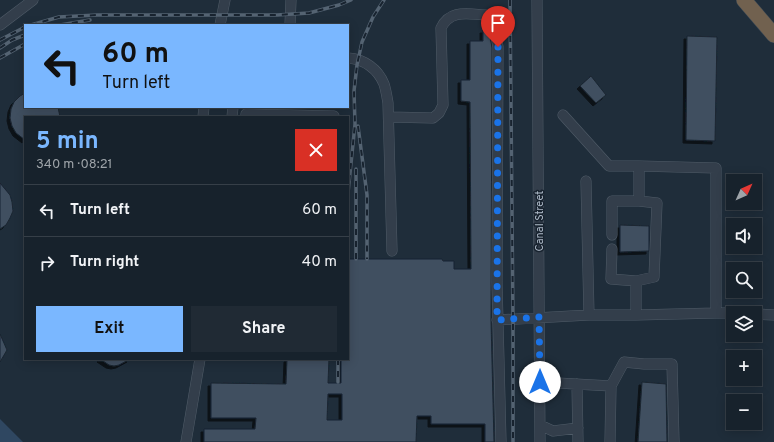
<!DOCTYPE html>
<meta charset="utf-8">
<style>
body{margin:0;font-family:Overpass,sans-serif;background:#202a34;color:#f1f3f6;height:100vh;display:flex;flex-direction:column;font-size:15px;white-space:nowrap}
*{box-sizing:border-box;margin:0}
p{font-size:13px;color:#9ea4a9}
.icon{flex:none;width:22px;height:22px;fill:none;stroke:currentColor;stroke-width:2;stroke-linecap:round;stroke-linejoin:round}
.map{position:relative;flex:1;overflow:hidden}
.side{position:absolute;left:24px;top:116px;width:325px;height:244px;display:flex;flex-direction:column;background:#17222c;border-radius:0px;box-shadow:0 2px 10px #0003,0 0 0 1px #363f48}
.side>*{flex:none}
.hud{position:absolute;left:24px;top:24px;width:325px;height:84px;border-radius:0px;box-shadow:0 2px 10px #0003,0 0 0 1px #363f48;background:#7ab7ff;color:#111;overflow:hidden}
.needle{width:26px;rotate:45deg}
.controls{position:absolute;left:726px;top:174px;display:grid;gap:8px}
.controls a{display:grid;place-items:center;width:36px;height:36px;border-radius:0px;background:#17222c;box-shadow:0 2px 10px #0003,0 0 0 1px #363f48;font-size:20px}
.pin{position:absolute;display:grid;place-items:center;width:34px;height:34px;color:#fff;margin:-41px -17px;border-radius:50% 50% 50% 0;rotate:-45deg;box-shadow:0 0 4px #0007}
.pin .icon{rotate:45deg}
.me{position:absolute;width:44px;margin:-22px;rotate:0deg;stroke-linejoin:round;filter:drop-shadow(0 0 3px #0008)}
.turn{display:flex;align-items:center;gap:14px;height:84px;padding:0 12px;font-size:18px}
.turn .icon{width:52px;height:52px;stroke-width:2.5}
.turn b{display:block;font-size:28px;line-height:34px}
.round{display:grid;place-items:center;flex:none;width:42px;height:42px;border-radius:0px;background:#202a34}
.overview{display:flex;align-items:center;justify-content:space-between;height:68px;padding:0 12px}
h1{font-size:24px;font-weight:700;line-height:30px;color:#7ab7ff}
.button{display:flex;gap:8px;margin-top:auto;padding:8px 12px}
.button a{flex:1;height:46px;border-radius:0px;background:#7ab7ff;color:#111;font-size:16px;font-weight:700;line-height:46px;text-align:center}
.button a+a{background:#202a34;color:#f1f3f6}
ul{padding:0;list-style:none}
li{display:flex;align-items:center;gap:12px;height:52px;padding:0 12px;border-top:1px solid #363f48}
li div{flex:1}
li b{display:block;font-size:15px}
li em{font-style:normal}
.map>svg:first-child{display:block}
.water{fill:#2f4761}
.building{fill:#3f4f60;stroke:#1a2531;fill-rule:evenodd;filter:url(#shadow)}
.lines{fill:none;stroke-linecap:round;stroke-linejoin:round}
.minor-casing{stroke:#505c68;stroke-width:11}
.highway-casing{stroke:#3d4955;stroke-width:16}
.minor{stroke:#333e4b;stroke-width:10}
.highway{stroke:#71614f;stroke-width:15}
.rail-casing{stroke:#546372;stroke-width:3.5}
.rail{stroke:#18232f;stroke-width:2;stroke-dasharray:6;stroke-linecap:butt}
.route{stroke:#1a73e8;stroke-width:7;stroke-dasharray:0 12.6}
.labels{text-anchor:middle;stroke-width:3;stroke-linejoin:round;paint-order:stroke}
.street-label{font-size:11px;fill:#adb9c7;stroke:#18232f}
</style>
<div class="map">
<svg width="774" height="442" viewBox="0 0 774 442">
<defs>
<filter id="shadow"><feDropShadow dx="-3" dy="3" stdDeviation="0" flood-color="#0009"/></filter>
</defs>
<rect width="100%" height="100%" fill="#1f2d3a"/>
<path class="water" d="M0,419L23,442H0Z"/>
<path class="building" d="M483,30H489L492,48L491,320L494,442H485V424H431V416H417L416,442H204V429H255L256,418H211V383L286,384L287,359H329L328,383H341V359H348V259H442L443,261H454V269H471L470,102L461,101V80H470V41H483ZM328,394H342V420H327Z
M687,36L717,37L715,141L686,140Z
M591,76L606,95L596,103L580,86Z
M25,93V107H58L60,117H25V140L16,133L12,126L10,118L11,109L14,102L20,96Z
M0,183L10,195L12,202L13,211L10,218L6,225L0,229Z
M620,225L649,226V251L620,252Z
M0,334L7,350L0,362Z
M100,359H130L119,365L114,366L109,365Z
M642,382L666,384L667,442H638Z"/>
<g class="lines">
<defs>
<path id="minor" d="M537,0L540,442
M0,25L33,0
M220,25L225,0
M290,25L291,0
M348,58C364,59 378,69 384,84C386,90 387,97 388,103L392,251
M563,115L609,166H639
M203,117L204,107
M232,117L233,107
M246,117V114L334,116
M389,117L433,118L439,113L443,105L441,28C450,9 468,14 486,15L494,23L498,47L497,283L501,442
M586,181L589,315
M612,235V201H639
M612,249L611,279L636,281
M716,313H733
M755,314L774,315
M497,320L589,315H636L716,313V168L639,166V201L657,203L654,277L636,281V315
M540,382L611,386
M577,384L578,442
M540,425L553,431L578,428
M186,442L200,359
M610,442L611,386L624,362L644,364H672L674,442"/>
<path id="highway" d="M744,0L774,35"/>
</defs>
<use href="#minor" class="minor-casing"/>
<use href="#highway" class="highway-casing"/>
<use href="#minor" class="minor"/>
<use href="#highway" class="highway"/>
<defs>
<path id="rail" d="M510,0L513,320V442
M31,25L59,17L97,15H277L309,13L339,5L351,0
M60,25L90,20
M0,40L25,27
M0,48L12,40L25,35
M0,58L25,44
M358,126L367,195V259
M348,193L355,124L354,91L357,65L362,42L373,17L384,0
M356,259V169
M338,359V382"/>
</defs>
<use href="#rail" class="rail-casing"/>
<use href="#rail" class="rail"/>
</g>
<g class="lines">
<path class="route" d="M498,47L497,320L539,317L540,382"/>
</g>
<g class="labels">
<g class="street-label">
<text transform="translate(539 221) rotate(-90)" y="4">Canal Street</text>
</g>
</g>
</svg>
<div class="controls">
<a><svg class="needle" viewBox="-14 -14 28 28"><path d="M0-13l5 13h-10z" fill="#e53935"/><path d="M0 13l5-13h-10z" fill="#9ea4a9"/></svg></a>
<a><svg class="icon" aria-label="sound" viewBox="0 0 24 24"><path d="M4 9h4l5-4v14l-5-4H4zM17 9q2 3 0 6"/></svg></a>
<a><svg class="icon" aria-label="search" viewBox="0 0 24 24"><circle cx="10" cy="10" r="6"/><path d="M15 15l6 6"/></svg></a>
<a><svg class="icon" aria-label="layers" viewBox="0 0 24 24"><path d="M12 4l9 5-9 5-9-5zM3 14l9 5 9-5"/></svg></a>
<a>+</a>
<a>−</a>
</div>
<div class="pin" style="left:498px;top:47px;background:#d93025"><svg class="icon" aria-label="arrive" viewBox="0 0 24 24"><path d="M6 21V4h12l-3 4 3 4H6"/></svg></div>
<svg class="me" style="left:540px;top:382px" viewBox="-20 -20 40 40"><circle r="19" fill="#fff"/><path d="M0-13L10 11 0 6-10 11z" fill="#1a73e8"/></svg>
<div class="hud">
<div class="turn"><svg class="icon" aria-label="left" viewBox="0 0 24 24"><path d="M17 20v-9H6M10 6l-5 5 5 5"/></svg><div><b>60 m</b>Turn left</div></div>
</div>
<section class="side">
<div class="overview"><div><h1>5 min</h1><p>340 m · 08:21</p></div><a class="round" style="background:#d93025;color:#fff"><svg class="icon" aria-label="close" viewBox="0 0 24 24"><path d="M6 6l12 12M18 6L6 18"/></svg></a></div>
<ul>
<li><svg class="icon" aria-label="left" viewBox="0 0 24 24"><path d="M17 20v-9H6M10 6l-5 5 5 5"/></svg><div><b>Turn left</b></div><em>60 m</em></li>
<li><svg class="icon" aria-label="right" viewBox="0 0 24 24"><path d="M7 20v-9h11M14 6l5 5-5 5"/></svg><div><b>Turn right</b></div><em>40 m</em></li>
</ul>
<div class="button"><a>Exit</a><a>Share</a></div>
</section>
</div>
